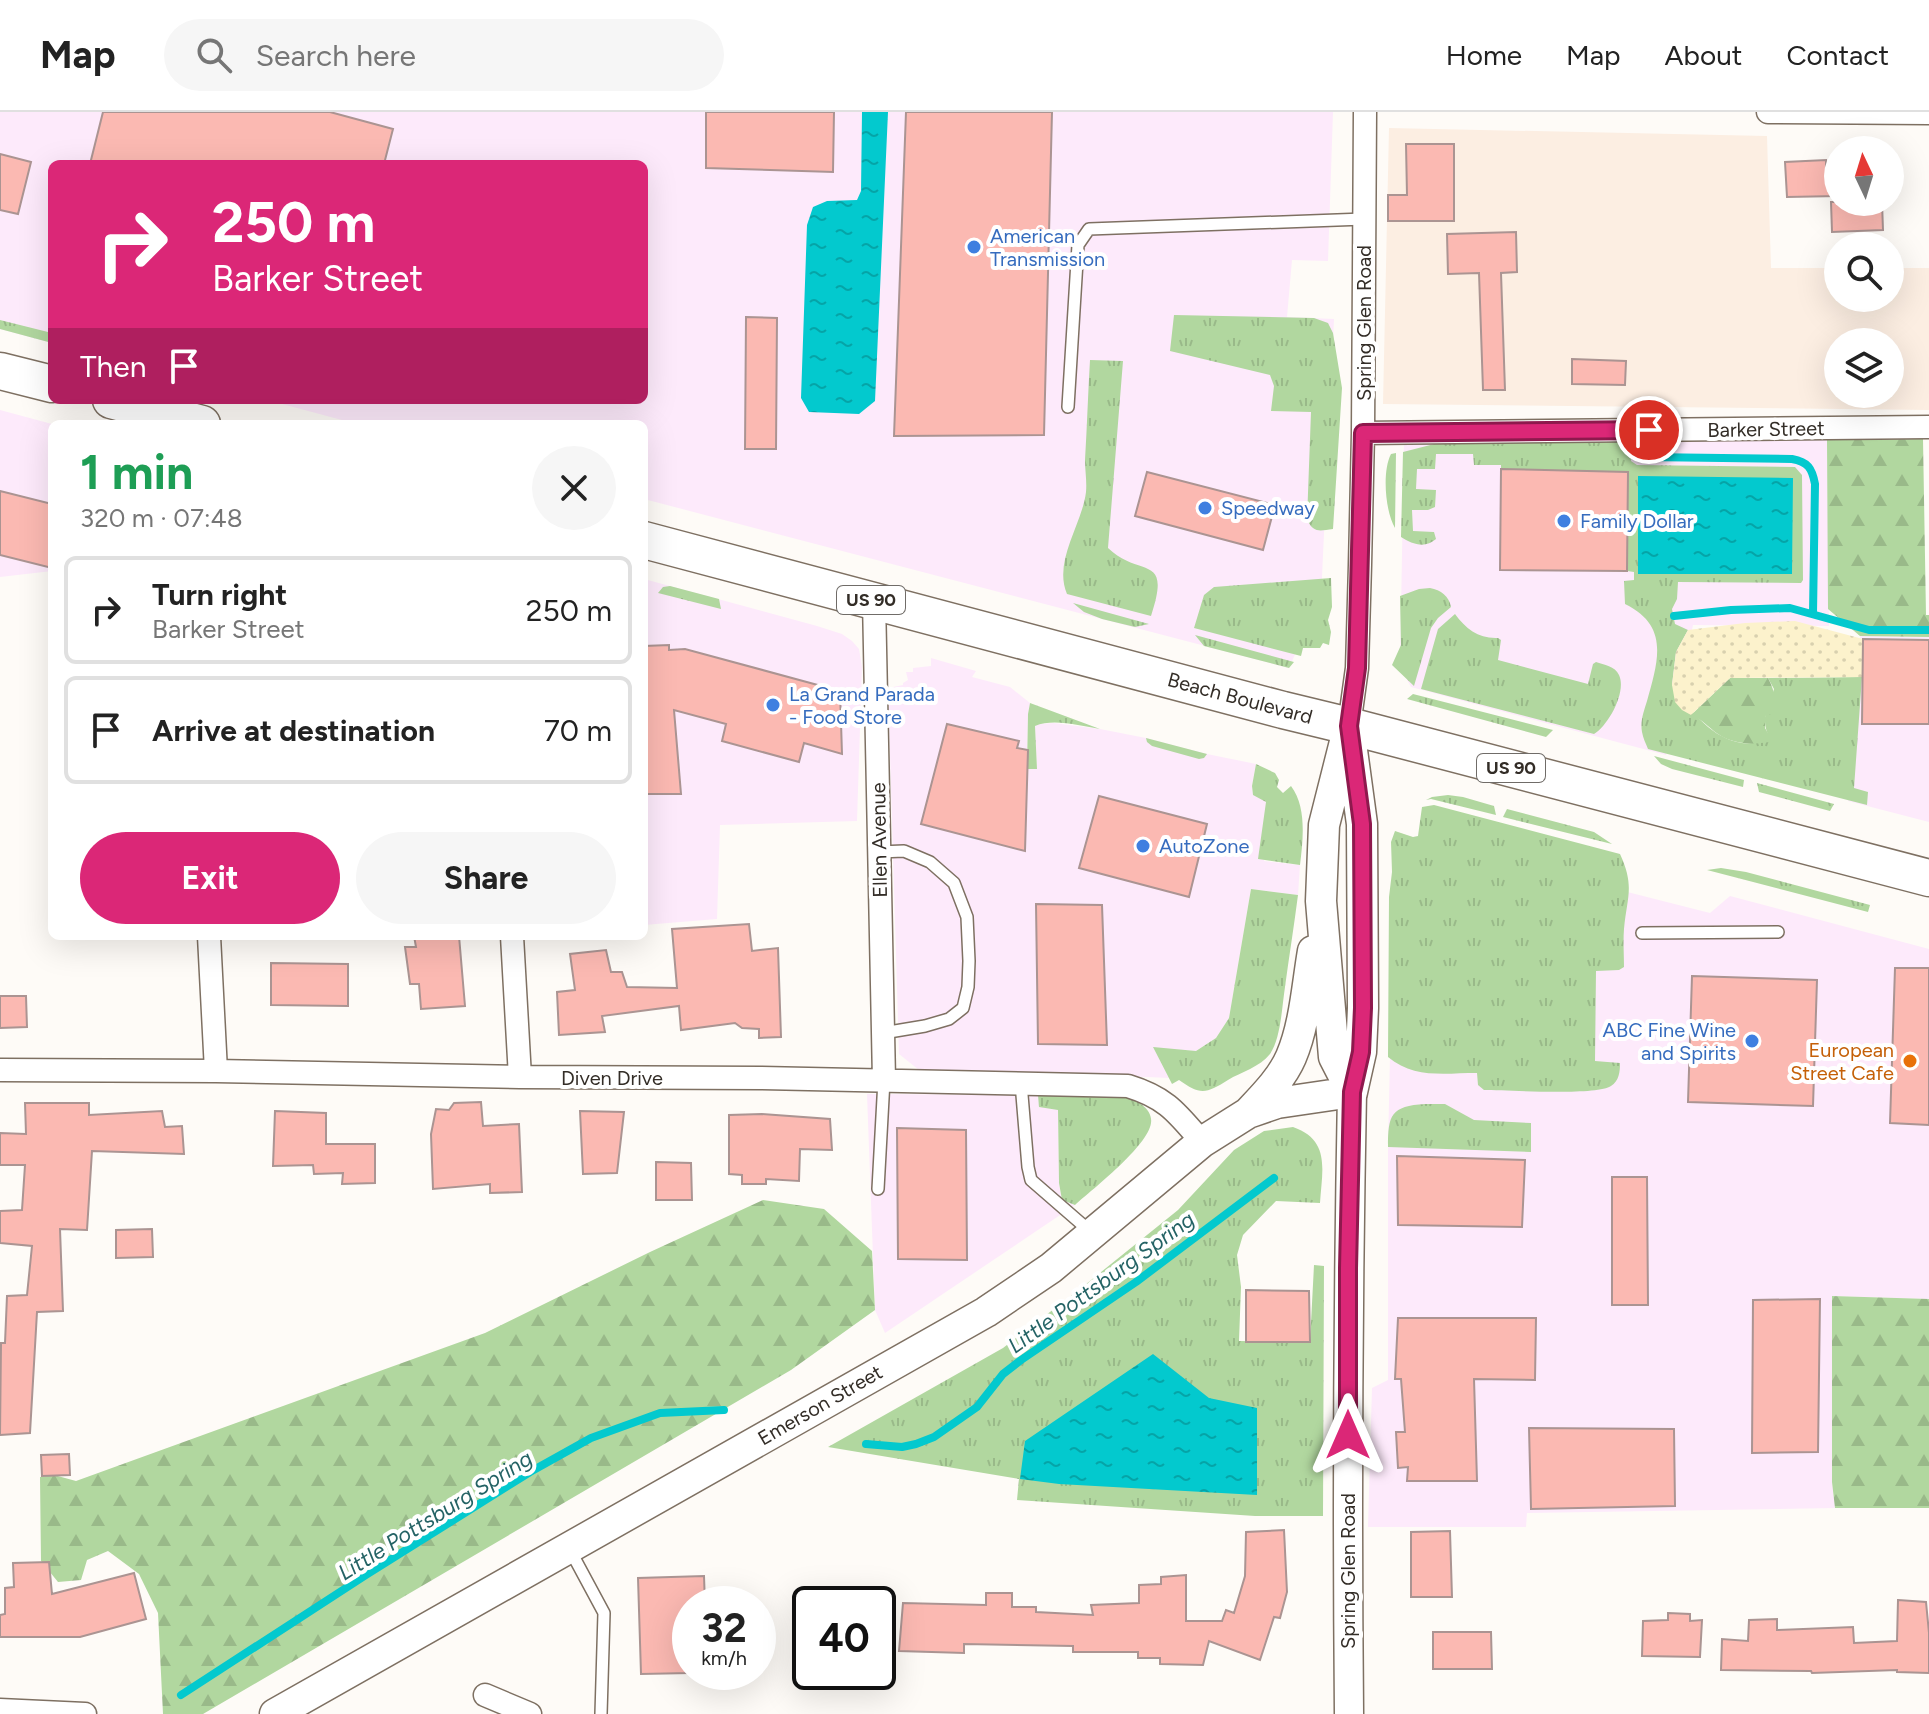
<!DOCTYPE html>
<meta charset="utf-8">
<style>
body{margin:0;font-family:Figtree,sans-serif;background:#f6f6f6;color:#222;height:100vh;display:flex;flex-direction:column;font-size:30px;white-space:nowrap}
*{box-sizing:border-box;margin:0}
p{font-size:26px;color:#767676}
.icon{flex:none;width:44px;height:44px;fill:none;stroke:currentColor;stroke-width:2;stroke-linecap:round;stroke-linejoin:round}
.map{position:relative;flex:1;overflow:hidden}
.drawer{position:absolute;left:48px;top:308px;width:600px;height:520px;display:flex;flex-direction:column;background:#fff;border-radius:12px;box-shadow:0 8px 32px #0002}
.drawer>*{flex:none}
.top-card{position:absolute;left:48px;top:48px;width:600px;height:244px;border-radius:12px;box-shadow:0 8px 32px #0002;background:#db2777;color:#fff;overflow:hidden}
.needle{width:52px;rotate:356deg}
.fabs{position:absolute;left:1824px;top:24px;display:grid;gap:16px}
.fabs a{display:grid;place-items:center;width:80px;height:80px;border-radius:50%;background:#fff;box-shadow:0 8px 32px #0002;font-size:40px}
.speed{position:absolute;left:672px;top:1474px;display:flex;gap:16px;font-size:40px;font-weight:700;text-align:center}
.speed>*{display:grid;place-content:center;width:104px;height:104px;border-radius:50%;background:#fff;box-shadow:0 8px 32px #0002;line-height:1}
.speed small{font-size:20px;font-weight:400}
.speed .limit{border:4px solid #111;border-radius:12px;background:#fff;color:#111}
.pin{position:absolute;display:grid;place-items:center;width:68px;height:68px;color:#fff;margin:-34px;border:4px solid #fff;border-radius:50%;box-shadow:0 2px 8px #0007}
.me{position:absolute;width:88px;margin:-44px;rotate:0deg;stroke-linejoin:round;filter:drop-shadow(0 0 6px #0008)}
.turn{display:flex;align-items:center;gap:28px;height:168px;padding:0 32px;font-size:36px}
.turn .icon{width:104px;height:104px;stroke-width:2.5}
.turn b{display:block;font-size:56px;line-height:68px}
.then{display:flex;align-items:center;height:76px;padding:0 32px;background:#0003;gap:16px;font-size:30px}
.round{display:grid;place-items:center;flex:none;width:84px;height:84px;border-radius:42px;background:#f6f6f6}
.head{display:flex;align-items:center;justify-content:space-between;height:136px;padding:0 32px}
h1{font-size:48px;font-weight:700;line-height:60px;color:#1e9e55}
.cta{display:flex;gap:16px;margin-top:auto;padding:16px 32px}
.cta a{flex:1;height:92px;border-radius:48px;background:#db2777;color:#fff;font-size:32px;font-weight:700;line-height:92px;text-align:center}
.cta a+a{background:#f6f6f6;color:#222}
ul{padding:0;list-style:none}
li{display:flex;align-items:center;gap:24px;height:108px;margin:0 16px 12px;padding:0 16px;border:4px solid #e0e0e0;border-radius:12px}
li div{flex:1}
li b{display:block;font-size:30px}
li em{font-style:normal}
header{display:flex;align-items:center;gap:48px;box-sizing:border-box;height:112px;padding:0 40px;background:#fff;border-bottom:2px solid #e0e0e0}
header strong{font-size:38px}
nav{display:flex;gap:44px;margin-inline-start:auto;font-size:28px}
.search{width:560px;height:72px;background:#f6f6f6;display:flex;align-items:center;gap:20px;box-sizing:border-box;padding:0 28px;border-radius:44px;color:#767676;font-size:30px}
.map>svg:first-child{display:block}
.commercial{fill:#fdeafb}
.built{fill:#fceee2;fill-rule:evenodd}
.grass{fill:url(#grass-tufts)}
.forest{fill:url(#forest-firs)}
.sand{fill:url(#sand-dots)}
.water{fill:url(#water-ripples)}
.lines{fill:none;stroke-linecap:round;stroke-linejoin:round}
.stream{stroke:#03c9ce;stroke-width:8}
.building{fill:#fbb9b2;stroke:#ab9492;stroke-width:2}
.service-casing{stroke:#7e7062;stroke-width:14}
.minor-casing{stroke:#7e7062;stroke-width:25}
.tertiary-casing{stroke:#7e7062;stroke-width:31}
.secondary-casing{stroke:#7e7062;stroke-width:33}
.trunk-casing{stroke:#7e7062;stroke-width:39}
.service{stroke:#fff;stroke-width:11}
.minor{stroke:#fff;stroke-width:22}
.tertiary{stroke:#fff;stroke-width:28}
.secondary{stroke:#fff;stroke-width:30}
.trunk{stroke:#fff;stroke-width:36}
.route-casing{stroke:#8e194d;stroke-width:20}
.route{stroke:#db2777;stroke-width:14}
.shop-dot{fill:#3f7fe0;stroke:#fff;stroke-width:3}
.food-dot{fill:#e8710a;stroke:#fff;stroke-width:3}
.labels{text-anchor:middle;stroke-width:8;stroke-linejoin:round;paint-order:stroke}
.shield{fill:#fff;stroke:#706c68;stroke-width:2}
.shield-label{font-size:18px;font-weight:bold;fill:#332d27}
.shop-label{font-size:20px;fill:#366cbe;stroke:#fff;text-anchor:start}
.street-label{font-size:20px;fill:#332d27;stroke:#fff}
.food-label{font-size:20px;fill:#c56008;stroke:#fff;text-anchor:end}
.water-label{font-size:22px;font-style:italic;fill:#246365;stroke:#fff}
</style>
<header>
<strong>Map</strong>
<div class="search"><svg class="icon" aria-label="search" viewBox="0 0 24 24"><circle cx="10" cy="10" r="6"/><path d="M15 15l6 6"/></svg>Search here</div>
<nav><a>Home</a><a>Map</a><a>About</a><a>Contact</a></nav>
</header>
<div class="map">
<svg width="1929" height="1602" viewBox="0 0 1929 1602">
<defs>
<pattern id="grass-tufts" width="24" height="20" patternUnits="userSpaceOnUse" patternTransform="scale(2)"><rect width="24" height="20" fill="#b1d79f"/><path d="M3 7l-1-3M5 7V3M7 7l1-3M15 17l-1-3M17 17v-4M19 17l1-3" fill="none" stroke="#99b989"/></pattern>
<pattern id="forest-firs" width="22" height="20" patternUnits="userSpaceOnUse" patternTransform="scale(2)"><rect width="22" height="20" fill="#b1d79f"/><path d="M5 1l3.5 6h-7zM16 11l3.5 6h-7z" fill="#99b989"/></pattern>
<pattern id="sand-dots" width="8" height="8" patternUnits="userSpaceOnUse" patternTransform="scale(2)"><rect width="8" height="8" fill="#fcf2cc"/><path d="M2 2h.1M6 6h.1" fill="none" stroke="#d8d0af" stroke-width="1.8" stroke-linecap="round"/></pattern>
<pattern id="water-ripples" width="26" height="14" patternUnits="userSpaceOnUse" patternTransform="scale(2)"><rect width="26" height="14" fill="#03c9ce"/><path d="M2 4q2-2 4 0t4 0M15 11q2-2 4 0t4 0" fill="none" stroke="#05a4a7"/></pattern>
</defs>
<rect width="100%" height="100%" fill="#fefbf7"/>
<path class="commercial" d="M0,0H1333L1328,149L1292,148L1287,205L1334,207L1319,529H1301L1289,556L644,387V312H357L267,288H644V52H52V231L0,217Z
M0,298L52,312V459L0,465Z
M1827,328L1829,514L1693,513L1666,643L1411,575L1400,555L1404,329Z
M644,467L817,514L842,522L852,529L859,537L862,555L857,709L720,713L717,807L644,813Z
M1860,524L1929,525V710L1848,689Z
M931,546L976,559L972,565L1010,575L1030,591L1028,602L1027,656H1037L1035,614L1038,612L1054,611L1100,617L1146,626L1207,642L1256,652L1252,674L1253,683L1266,689L1264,749L1300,753L1298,783L1251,777L1229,906L1216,926L1196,939L1154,936L1169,966L1034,960L919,958L899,942L888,576L903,573V571L908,568L906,560H913V556L931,554Z
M1395,721L1710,801L1730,784L1929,837V1187L1832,1184V1370L1835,1396L1527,1401L1526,1415H1368L1372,1276L1388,1268V1035Z
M867,982L1038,983L1058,998L1059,1071L1062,1088L1075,1093L885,1221L875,1198Z"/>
<path class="built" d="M1389,16L1767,24L1771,156H1838V186H1890V156H1929V298L1383,292ZM1838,230H1890V282H1838Z"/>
<path class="grass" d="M1174,203L1314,206L1328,211L1333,221L1342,276L1333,417C1319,419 1314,421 1307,408L1311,300L1271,299L1274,274L1270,263L1170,239Z
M0,208L52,221V231L0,217Z
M1090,248L1123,249L1108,436C1140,467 1172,440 1151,504L1067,482C1053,449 1082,413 1086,380C1087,369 1085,359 1085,348C1087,315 1088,281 1090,248Z
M1630,324L1631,349L1637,353L1795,355L1802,363L1803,468L1801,471L1678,470L1677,487L1672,497L1675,512L1688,518L1676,540L1672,573C1689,596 1708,623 1737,630C1747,633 1759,630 1769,629C1769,622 1765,618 1765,610C1764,599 1771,588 1774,577L1768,566L1862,565L1854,676L1868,680L1867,693L1648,637C1646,632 1643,626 1642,620C1640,609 1644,599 1647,589C1658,549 1670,514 1625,492L1624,469L1634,468V460L1627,459L1628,360L1501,357V353H1474L1473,342H1436L1435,357H1417L1416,377L1436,378L1435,395L1428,398H1412L1413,419L1434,420L1436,427C1425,437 1412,432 1401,425L1403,340L1446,329Z
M1396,341L1395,416C1385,399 1382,359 1391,342Z
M1331,466L1332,495L1328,508L1331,520L1329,533L1323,531L1320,536H1303L1301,544L1194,516L1204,483L1214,475Z
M670,474L719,487L721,497L658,481L663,475Z
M1430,476C1441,478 1449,484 1451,495L1438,506L1431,516L1414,574L1392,553L1401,533L1400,484L1419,477Z
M1073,491L1149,512L1135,515L1102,507L1084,500Z
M1455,502C1466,517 1479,527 1498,526L1501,528L1498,548L1588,572L1593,552L1596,550C1604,553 1615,554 1619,563C1627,580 1608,614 1594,622L1421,577L1438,517Z
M1195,523L1294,550L1289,556L1204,534Z
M1413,582L1553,618L1546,625L1407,587Z
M1030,591L1100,617C1080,614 1054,606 1035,614L1037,657H1027L1028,602Z
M1146,626L1207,642L1204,646L1199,647L1152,634L1147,630Z
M1654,644L1744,668L1743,675L1672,657L1661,652Z
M1256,652L1275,661L1279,668L1277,675L1283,681L1291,674C1307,695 1303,728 1300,753L1258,747L1266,690L1253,683L1252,674Z
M1757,671L1834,692L1830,699L1759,680Z
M1448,683L1463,685L1494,694L1496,703L1431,687L1426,688L1432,685Z
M1434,693L1620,742C1635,775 1627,784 1624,817C1623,829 1624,843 1624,855L1619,858L1596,859L1595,949L1620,951C1620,960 1619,969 1611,974C1597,984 1507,978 1484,978L1478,973L1477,961C1444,961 1414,967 1388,945L1389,785L1392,760L1391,730L1395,719L1413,725L1418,724L1422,695Z
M1507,697L1594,720L1612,732L1503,705Z
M1721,756L1746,760L1870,793L1868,800L1707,758Z
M1251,777L1298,783C1294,814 1289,845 1285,875C1282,894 1281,926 1270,942C1260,955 1241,960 1228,968C1206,982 1200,983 1179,968L1172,972L1153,935L1196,939L1216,926L1229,906Z
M1038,983L1128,984C1138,990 1153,997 1151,1011C1148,1034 1093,1077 1075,1093L1062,1088L1059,1071L1058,998L1039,995Z
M1425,992H1445L1474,1008L1531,1011V1040L1388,1035C1388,1003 1391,994 1425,992Z
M1293,1015C1331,1028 1322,1059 1320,1091L1276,1089L1243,1123L1237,1143L1241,1175L1239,1229L1310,1230L1314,1153L1324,1154L1323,1404H1255L1017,1388L1019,1367L828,1335L1003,1236L1080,1177L1178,1098L1234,1038L1264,1019Z"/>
<path class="forest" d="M1923,327L1926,503H1929V525L1860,524L1828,497L1827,328Z
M1730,566H1768C1775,579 1776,588 1772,602L1765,604V616L1769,623V630C1751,633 1733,632 1718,622C1708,615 1703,608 1691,603Z
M763,1088L824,1097L872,1139L875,1198L791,1258L203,1602H163L158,1501L139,1462L108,1439L87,1448L81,1468L58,1470L41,1449L40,1365L54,1363L76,1369L485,1221L650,1140Z
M1832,1184L1929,1187V1396H1835L1832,1370Z"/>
<path class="sand" d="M1795,509L1863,527L1862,565L1730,566L1691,603L1682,598L1675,590L1672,573L1676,540L1688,518L1745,511Z"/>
<path class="water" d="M862,0H888L875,289L859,302L809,300L801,286L807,113L813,95L827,89L857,88L861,79Z
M1638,364L1793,366L1792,462H1638Z
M1153,1242L1209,1286L1257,1296V1383L1059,1372L1020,1367L1025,1329Z"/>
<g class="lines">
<path class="stream" d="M1635,331L1638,341L1645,345L1792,347C1808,350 1812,356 1815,372L1813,502
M1674,504L1731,498L1790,496L1869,518H1929
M866,1332L902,1335L916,1332L934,1325L977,1295L1003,1262L1021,1248L1136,1170L1274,1066
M181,1583L366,1463L530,1360L591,1326L660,1301L724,1298"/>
</g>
<path class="building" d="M103,0H330L393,17L384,52H90Z
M706,0H834L833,60L706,56Z
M906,0H1052L1044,323L894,324Z
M1406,32H1454V109H1388V83H1407Z
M0,42L31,50L18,102L0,98Z
M1826,48V57L1838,56V84L1787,85L1785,50Z
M1831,90H1882L1883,118L1832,120Z
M1516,120L1517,160L1501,161L1505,278H1483L1479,161L1448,162L1447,122Z
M746,205L777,206L776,337H745Z
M1572,247L1626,249L1625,273L1572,272Z
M1501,357L1628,360L1627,459L1500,458Z
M1147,360L1275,393L1263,438L1135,404Z
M0,379L52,392V456L0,443Z
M1863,527L1929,528V612H1862Z
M669,533V538L685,537L840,579L842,642L804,631L799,650L722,629L726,612L674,598L681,682H644V534Z
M947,612L1019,629L1017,636L1028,638L1025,739L921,712Z
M1099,684L1207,712L1189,785L1079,756Z
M1036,792L1102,793L1107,933L1038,932Z
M749,812L752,839L778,836L781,925L759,926V917L742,916L735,911L681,918L679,894L602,904L605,920L559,923L557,880L575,878L570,842L606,838L611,860H622L627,875L677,876L672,817Z
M414,824H459L465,894L421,897L419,872H410L405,835H416Z
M271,851L348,852V894L271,893Z
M1895,856H1929V1013L1890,1011Z
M1692,864L1817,868L1813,994L1688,990Z
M0,884H26L27,915L0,916Z
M481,990L483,1014L519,1012L522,1080L490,1081V1072L433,1077L431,1022L436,997L449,998L454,991Z
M25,991H89V1003L162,999L165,1015L182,1014L184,1042L92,1039L87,1118L60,1117L63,1199L37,1200L30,1321L0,1323L1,1231H5L7,1184L27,1183L32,1134L0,1131V1099L22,1098L25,1053H0V1021L26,1022Z
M275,999L326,1001V1032H375V1071L342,1072L343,1061L314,1062L313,1053L273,1054Z
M580,999L624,1000L617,1061L583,1062Z
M762,1002L830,1007L832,1038L800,1037L799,1069L766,1067V1072H742V1063L729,1062V1003Z
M897,1016L966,1018L967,1148L898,1147Z
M1397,1044L1525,1048L1522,1115L1398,1113Z
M656,1050L691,1051L692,1088H656Z
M1612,1065H1647L1648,1193H1612Z
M152,1117L153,1145L116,1146V1118Z
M1246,1178L1309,1179L1310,1230H1246Z
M1820,1187L1818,1340L1752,1341L1753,1188Z
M1398,1206H1536L1535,1268L1474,1267L1477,1369H1407L1408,1355L1398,1356L1396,1320H1405L1401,1267H1395Z
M1529,1316L1674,1317L1675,1394L1531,1397Z
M69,1342L70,1363L42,1364L41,1343Z
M1284,1418L1287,1480L1280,1506L1274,1505L1260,1548L1209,1529L1203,1553L1160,1552V1546H1138V1540H1073V1534L964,1532V1541L899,1539L903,1491L986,1493V1481H1012V1495H1036V1500L1093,1503L1091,1493L1139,1491V1473L1161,1472V1465L1186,1463V1509H1222L1226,1498L1234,1501L1245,1464L1246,1420Z
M1450,1419L1452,1485H1411V1420Z
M49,1450L52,1482L134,1461L146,1507L80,1525H0V1503L5,1502V1476L14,1475L13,1451Z
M704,1464L705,1492H690V1561L641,1562L638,1466Z
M1898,1488L1926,1490L1929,1521V1561L1897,1560V1558L1812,1561L1811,1559L1721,1558L1722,1527L1748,1529L1749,1508L1777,1507V1518L1853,1515L1854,1531L1897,1529Z
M1668,1501L1690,1502V1509L1702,1508L1700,1545L1642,1544L1643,1509L1668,1508Z
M1433,1520H1491L1492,1557H1433Z"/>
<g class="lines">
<defs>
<path id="service" d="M1068,295L1078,133L1089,117L1364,107
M879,740L904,739L930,750L954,771L967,805L969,849L968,875L963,896L949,907L925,914L883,921
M1642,821L1778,820
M1021,971L1028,1055L1031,1068L1092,1121
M878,1077L884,968
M569,1436L604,1501L601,1602"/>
<path id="minor" d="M1768,0L1929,1
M1363,321L1929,315
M874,488L884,968
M1349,614L1357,556L1360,453L1363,321L1365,0
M209,824L216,959
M512,824L520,965
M0,958L216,959L520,965L761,966L1128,974C1167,986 1177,1001 1202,1030
M485,1583L530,1602
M0,1598L85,1602"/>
<path id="tertiary" d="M1349,1602C1347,1394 1348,1187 1352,980"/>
<path id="secondary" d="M1349,614L1324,713L1321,789L1334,945L1352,980
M1351,631L1362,712L1363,896L1361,940L1352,980
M1248,1001C1264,984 1282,966 1291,945C1305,912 1307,874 1313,839
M275,1602L986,1200L1051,1156L1202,1030L1248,1001L1277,991L1352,980"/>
<path id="trunk" d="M0,259L52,272
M111,288L202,312
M644,428L1283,598L1349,614L1929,766"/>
</defs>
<use href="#service" class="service-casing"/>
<use href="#minor" class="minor-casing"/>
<use href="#tertiary" class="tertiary-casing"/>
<use href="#secondary" class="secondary-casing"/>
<use href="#trunk" class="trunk-casing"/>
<use href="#service" class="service"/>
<use href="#minor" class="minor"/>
<use href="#tertiary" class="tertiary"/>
<use href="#secondary" class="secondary"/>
<use href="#trunk" class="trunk"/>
</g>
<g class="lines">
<defs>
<path id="route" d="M1348,1323V1156L1352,980L1361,940L1363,896L1362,712L1349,614L1357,556L1363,321L1649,318"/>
</defs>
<use href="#route" class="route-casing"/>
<use href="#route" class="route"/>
</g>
<g class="shop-dot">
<circle cx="974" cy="135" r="8"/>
<circle cx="1205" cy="396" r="8"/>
<circle cx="1564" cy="409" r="8"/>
<circle cx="773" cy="593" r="8"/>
<circle cx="1143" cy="734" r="8"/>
<circle cx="1752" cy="929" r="8"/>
</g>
<circle class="food-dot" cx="1910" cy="949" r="8"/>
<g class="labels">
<g class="shield">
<rect x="837" y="474" width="68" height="28" rx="6"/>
<rect x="1477" y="642" width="68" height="28" rx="6"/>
</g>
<g class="shield-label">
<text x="871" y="494">US 90</text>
<text x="1511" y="662">US 90</text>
</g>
<g class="shop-label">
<text x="990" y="131">American<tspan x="990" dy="23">Transmission</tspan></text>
<text x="1221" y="403">Speedway</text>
<text x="1580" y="416">Family Dollar</text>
<text x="789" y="589">La Grand Parada<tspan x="789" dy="23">- Food Store</tspan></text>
<text x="1159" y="741">AutoZone</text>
<text x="1736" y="925" text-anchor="end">ABC Fine Wine<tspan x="1736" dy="23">and Spirits</tspan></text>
</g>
<g class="street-label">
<text transform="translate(1364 211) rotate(-90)" y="7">Spring Glen Road</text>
<text transform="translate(1766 317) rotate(-1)" y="7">Barker Street</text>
<text transform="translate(1240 586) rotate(15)" y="7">Beach Boulevard</text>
<text transform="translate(879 728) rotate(-91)" y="7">Ellen Avenue</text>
<text x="612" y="973">Diven Drive</text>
<text transform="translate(820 1293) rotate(-30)" y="7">Emerson Street</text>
<text transform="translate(1348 1459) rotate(-90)" y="7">Spring Glen Road</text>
</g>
<g class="food-label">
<text x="1894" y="945">European<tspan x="1894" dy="23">Street Cafe</tspan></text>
</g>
<g class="water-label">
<text transform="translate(1101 1170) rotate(-36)" y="8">Little Pottsburg Spring</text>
<text transform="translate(435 1403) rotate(-32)" y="8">Little Pottsburg Spring</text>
</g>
</g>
</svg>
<div class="fabs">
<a><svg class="needle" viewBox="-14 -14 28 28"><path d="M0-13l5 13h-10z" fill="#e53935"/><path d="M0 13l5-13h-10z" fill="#767676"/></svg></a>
<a><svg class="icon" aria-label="search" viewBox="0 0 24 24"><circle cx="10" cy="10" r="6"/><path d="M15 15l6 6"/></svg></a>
<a><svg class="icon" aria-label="layers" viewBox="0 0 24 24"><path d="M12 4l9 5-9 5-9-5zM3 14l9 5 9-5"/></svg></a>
</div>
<div class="speed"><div>32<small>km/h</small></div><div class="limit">40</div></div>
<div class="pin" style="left:1649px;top:318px;background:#d93025"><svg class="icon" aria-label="arrive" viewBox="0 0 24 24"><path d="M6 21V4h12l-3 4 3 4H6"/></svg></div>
<svg class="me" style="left:1348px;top:1323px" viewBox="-20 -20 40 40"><path d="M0-17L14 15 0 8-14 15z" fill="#db2777" stroke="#fff" stroke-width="4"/></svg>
<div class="top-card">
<div class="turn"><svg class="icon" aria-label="right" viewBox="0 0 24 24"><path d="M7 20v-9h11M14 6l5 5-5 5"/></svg><div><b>250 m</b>Barker Street</div></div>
<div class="then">Then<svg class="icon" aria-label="arrive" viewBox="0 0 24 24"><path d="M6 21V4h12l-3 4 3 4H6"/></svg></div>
</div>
<section class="drawer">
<div class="head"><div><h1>1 min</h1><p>320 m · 07:48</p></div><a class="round"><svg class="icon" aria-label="close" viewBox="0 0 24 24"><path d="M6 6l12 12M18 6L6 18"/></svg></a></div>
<ul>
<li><svg class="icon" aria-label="right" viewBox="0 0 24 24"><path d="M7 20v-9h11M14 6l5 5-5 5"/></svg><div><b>Turn right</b><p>Barker Street</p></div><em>250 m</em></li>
<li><svg class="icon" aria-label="arrive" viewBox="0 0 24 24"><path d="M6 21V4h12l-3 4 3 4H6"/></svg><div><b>Arrive at destination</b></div><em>70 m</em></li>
</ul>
<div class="cta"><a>Exit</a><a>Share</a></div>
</section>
</div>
